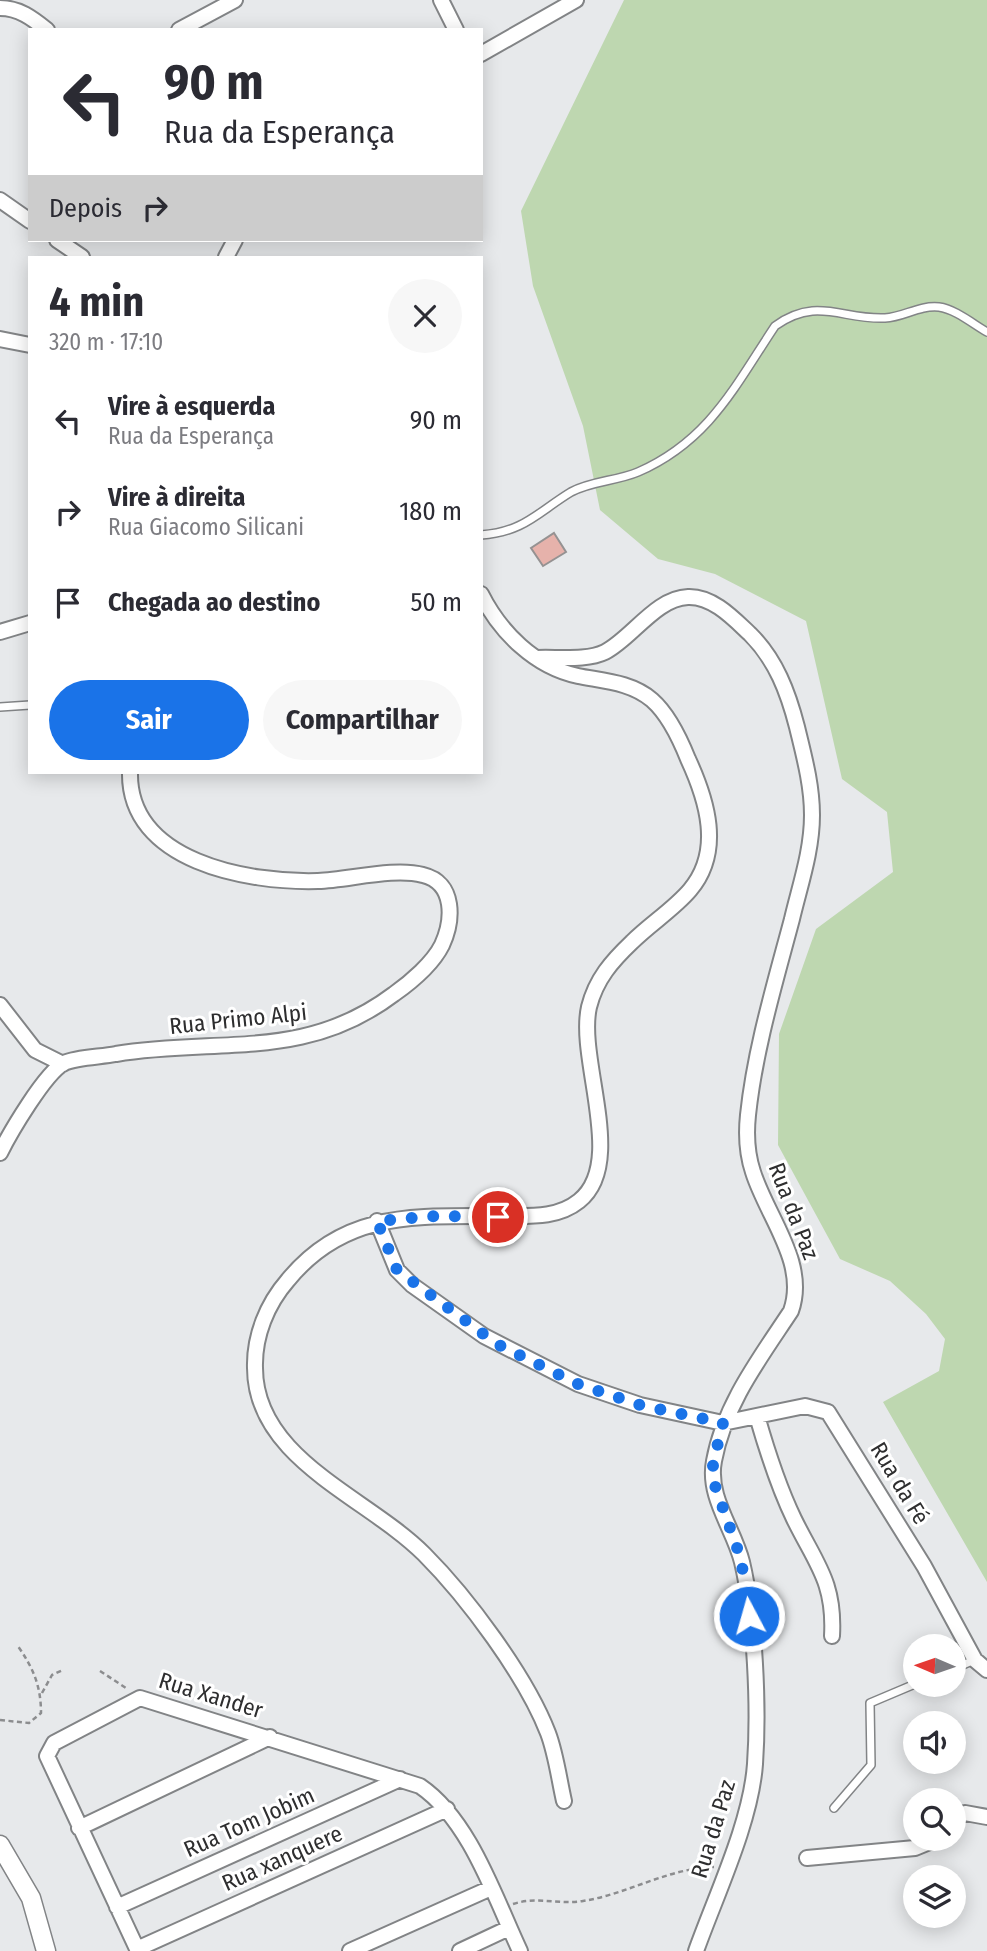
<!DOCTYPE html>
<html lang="pt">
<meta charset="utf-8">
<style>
body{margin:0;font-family:"Fira Sans Condensed",sans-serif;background:#f7f7f7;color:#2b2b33;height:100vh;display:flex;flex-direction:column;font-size:26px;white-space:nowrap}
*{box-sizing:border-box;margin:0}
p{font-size:23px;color:#7c7c81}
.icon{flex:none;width:38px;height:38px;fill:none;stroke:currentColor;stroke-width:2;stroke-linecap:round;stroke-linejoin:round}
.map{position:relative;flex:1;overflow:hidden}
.details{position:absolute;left:28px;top:256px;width:455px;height:518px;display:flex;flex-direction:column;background:#fff;border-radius:0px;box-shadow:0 4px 18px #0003}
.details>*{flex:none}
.top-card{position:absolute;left:28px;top:28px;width:455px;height:214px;border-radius:0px;box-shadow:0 4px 18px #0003;background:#fff;color:#2b2b33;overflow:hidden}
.needle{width:46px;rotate:272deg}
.controls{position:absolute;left:903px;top:1634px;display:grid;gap:14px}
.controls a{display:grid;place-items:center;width:63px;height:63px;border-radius:50%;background:#fff;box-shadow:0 4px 18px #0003;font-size:35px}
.pin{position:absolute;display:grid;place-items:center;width:60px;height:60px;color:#fff;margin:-30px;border:4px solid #fff;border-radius:50%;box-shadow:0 2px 7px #0007}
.me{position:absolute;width:77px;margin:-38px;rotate:354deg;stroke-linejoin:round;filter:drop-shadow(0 0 5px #0008)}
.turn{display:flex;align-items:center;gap:24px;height:147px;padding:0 21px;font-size:32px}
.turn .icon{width:91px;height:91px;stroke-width:2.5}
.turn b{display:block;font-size:49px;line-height:60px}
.then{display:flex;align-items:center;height:66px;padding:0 21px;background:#0003;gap:14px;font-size:26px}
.round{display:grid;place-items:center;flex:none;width:74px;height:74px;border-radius:37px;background:#f7f7f7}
.head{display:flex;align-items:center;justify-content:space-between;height:119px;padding:0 21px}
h1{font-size:42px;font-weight:700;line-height:52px}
.primary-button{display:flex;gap:14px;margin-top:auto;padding:14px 21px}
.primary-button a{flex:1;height:80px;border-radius:42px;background:#1a73e8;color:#fff;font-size:28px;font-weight:700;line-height:80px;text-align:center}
.primary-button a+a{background:#f7f7f7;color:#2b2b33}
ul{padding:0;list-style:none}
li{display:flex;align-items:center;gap:21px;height:91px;padding:0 21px}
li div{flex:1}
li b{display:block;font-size:26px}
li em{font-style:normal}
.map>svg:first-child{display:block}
.green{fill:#bed7b0}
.building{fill:#e6b2ab;stroke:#959292;stroke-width:2}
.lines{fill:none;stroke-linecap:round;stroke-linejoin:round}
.service-casing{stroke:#828486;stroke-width:10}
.minor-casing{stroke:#828486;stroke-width:18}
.tertiary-casing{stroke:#828486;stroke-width:21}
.path{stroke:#8c8d8f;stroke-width:2.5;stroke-dasharray:5 3.5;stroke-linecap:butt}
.service{stroke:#fff;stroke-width:7}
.minor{stroke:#fff;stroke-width:14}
.tertiary{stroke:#fff;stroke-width:18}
.route{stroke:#1a73e8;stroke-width:12;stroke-dasharray:0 21.6}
.labels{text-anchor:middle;stroke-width:6;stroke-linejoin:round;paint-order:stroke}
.street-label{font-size:23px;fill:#2e2e2f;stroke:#fff}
</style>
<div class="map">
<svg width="987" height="1951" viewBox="0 0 987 1951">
<rect width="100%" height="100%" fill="#e7e9eb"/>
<path class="green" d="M624,0H987V1582L883,1402L939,1371L945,1339L926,1314L890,1281L840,1259L778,1145L779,1034L816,929L893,872L887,812L842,779L806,621L715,574L658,559L600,510L583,426L533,286L521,211Z"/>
<path class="building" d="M554,533L566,552L543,566L531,548Z"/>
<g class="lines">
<defs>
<path id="service" d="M481,535C524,532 538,512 571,492C591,481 617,481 638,472C709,441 735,386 775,326C817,296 842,320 885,318C904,317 919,305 939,307C955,309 973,324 987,332
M0,707L30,705
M954,1669L974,1660
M834,1808L871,1765L870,1703L915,1684"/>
<path id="minor" d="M441,0L456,30
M0,8C19,8 32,18 47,30
M179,30L235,0
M481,54L576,0
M0,200L30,221
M57,240L82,257
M226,257L235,240
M0,339L30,345
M481,594C500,632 535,667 578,676C603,681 631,682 652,700C668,714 680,739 688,759C707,800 723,851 690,890C674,909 650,924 632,942C612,961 596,979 589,1007C577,1060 627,1163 579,1201C558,1218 531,1216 504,1216C421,1217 347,1208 288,1280C267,1304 254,1336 255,1368C255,1459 367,1497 424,1554C467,1597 526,1676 548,1733C556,1754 559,1779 564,1801
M0,632L30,623
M537,658C557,657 587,661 605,652C632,638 656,598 688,597C713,596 734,619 750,634C776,660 788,692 797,727C804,756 812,785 812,815C812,851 800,885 792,919C775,983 755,1049 748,1115C746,1134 747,1154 753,1172C767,1217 808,1263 791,1311C760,1358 724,1405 714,1461C707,1497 734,1529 742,1562C755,1617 759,1707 755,1764C751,1822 716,1895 696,1951
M0,1005L35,1050L63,1064
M0,1153C10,1133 45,1073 64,1063C77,1057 101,1057 116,1054C218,1037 304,1062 394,994C411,982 433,963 442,945C453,921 456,883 423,875C394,867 349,880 318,881C248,883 128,862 130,772
M377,1221L397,1270L412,1285L484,1336L578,1384L640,1405L723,1423L805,1406L828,1412L924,1566L975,1660L987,1670
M757,1416C767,1451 778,1486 794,1519C816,1564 835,1582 832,1636
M954,1817L965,1813L987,1817
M79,1828L270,1737
M807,1858L915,1848L937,1839
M117,1907L400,1779
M137,1949L447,1809
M138,1951L47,1756L54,1743L140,1698L420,1786C470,1820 495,1898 520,1951
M350,1951L491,1888
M460,1951L509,1928"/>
<path id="tertiary" d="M0,1845L31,1898L46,1951"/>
</defs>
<use href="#service" class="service-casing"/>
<use href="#minor" class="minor-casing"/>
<use href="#tertiary" class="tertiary-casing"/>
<path class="path" d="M100,1671L126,1688
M42,1693L52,1675L63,1670
M0,1720L29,1723L41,1713C41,1686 33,1667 17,1645
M513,1904C537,1896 559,1905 583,1901C628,1894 668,1868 714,1867"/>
<use href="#service" class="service"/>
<use href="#minor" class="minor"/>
<use href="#tertiary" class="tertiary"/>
</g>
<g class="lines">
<path class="route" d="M498,1217L436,1216L377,1221L397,1270L497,1344L578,1384L640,1405L723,1423L713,1463V1480L741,1559L749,1616"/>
</g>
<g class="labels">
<g class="street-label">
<text transform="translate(238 1019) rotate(-6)" y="8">Rua Primo Alpi</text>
<text transform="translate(794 1211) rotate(69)" y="8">Rua da Paz</text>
<text transform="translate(900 1483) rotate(59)" y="8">Rua da Fé</text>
<text transform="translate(211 1695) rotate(17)" y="8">Rua Xander</text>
<text transform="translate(249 1822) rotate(-24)" y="8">Rua Tom Jobim</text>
<text transform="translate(713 1829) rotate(-73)" y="8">Rua da Paz</text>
<text transform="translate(282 1858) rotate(-24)" y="8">Rua xanquere</text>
</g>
</g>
</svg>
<div class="controls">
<a><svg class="needle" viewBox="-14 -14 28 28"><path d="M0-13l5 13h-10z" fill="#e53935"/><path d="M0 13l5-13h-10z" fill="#7c7c81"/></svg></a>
<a><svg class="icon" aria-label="sound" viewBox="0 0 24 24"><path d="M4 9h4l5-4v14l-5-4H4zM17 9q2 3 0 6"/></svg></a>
<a><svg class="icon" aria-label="search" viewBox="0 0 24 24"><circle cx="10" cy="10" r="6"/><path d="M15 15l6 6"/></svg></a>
<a><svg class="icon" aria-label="layers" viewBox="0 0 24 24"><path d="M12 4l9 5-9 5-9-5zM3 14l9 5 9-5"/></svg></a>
</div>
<div class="pin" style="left:498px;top:1217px;background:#d93025"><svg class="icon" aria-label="arrive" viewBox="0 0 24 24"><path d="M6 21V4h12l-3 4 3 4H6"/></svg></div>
<svg class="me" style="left:749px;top:1616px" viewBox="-20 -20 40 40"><circle r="17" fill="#1a73e8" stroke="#fff" stroke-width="3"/><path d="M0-11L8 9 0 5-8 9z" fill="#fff"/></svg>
<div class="top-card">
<div class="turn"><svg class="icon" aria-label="left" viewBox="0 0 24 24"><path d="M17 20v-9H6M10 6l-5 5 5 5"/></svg><div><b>90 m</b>Rua da Esperança</div></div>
<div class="then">Depois<svg class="icon" aria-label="right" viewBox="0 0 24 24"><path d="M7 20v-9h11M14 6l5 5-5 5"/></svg></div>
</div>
<section class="details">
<div class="head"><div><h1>4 min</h1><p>320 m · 17:10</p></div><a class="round"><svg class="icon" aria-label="close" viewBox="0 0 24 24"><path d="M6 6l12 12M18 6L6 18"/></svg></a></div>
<ul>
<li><svg class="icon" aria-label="left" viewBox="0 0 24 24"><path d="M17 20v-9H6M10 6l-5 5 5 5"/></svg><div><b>Vire à esquerda</b><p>Rua da Esperança</p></div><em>90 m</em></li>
<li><svg class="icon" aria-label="right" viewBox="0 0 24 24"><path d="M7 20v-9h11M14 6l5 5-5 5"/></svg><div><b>Vire à direita</b><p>Rua Giacomo Silicani</p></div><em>180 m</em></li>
<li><svg class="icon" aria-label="arrive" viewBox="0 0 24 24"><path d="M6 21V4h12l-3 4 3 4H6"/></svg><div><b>Chegada ao destino</b></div><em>50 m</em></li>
</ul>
<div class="primary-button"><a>Sair</a><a>Compartilhar</a></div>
</section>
</div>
